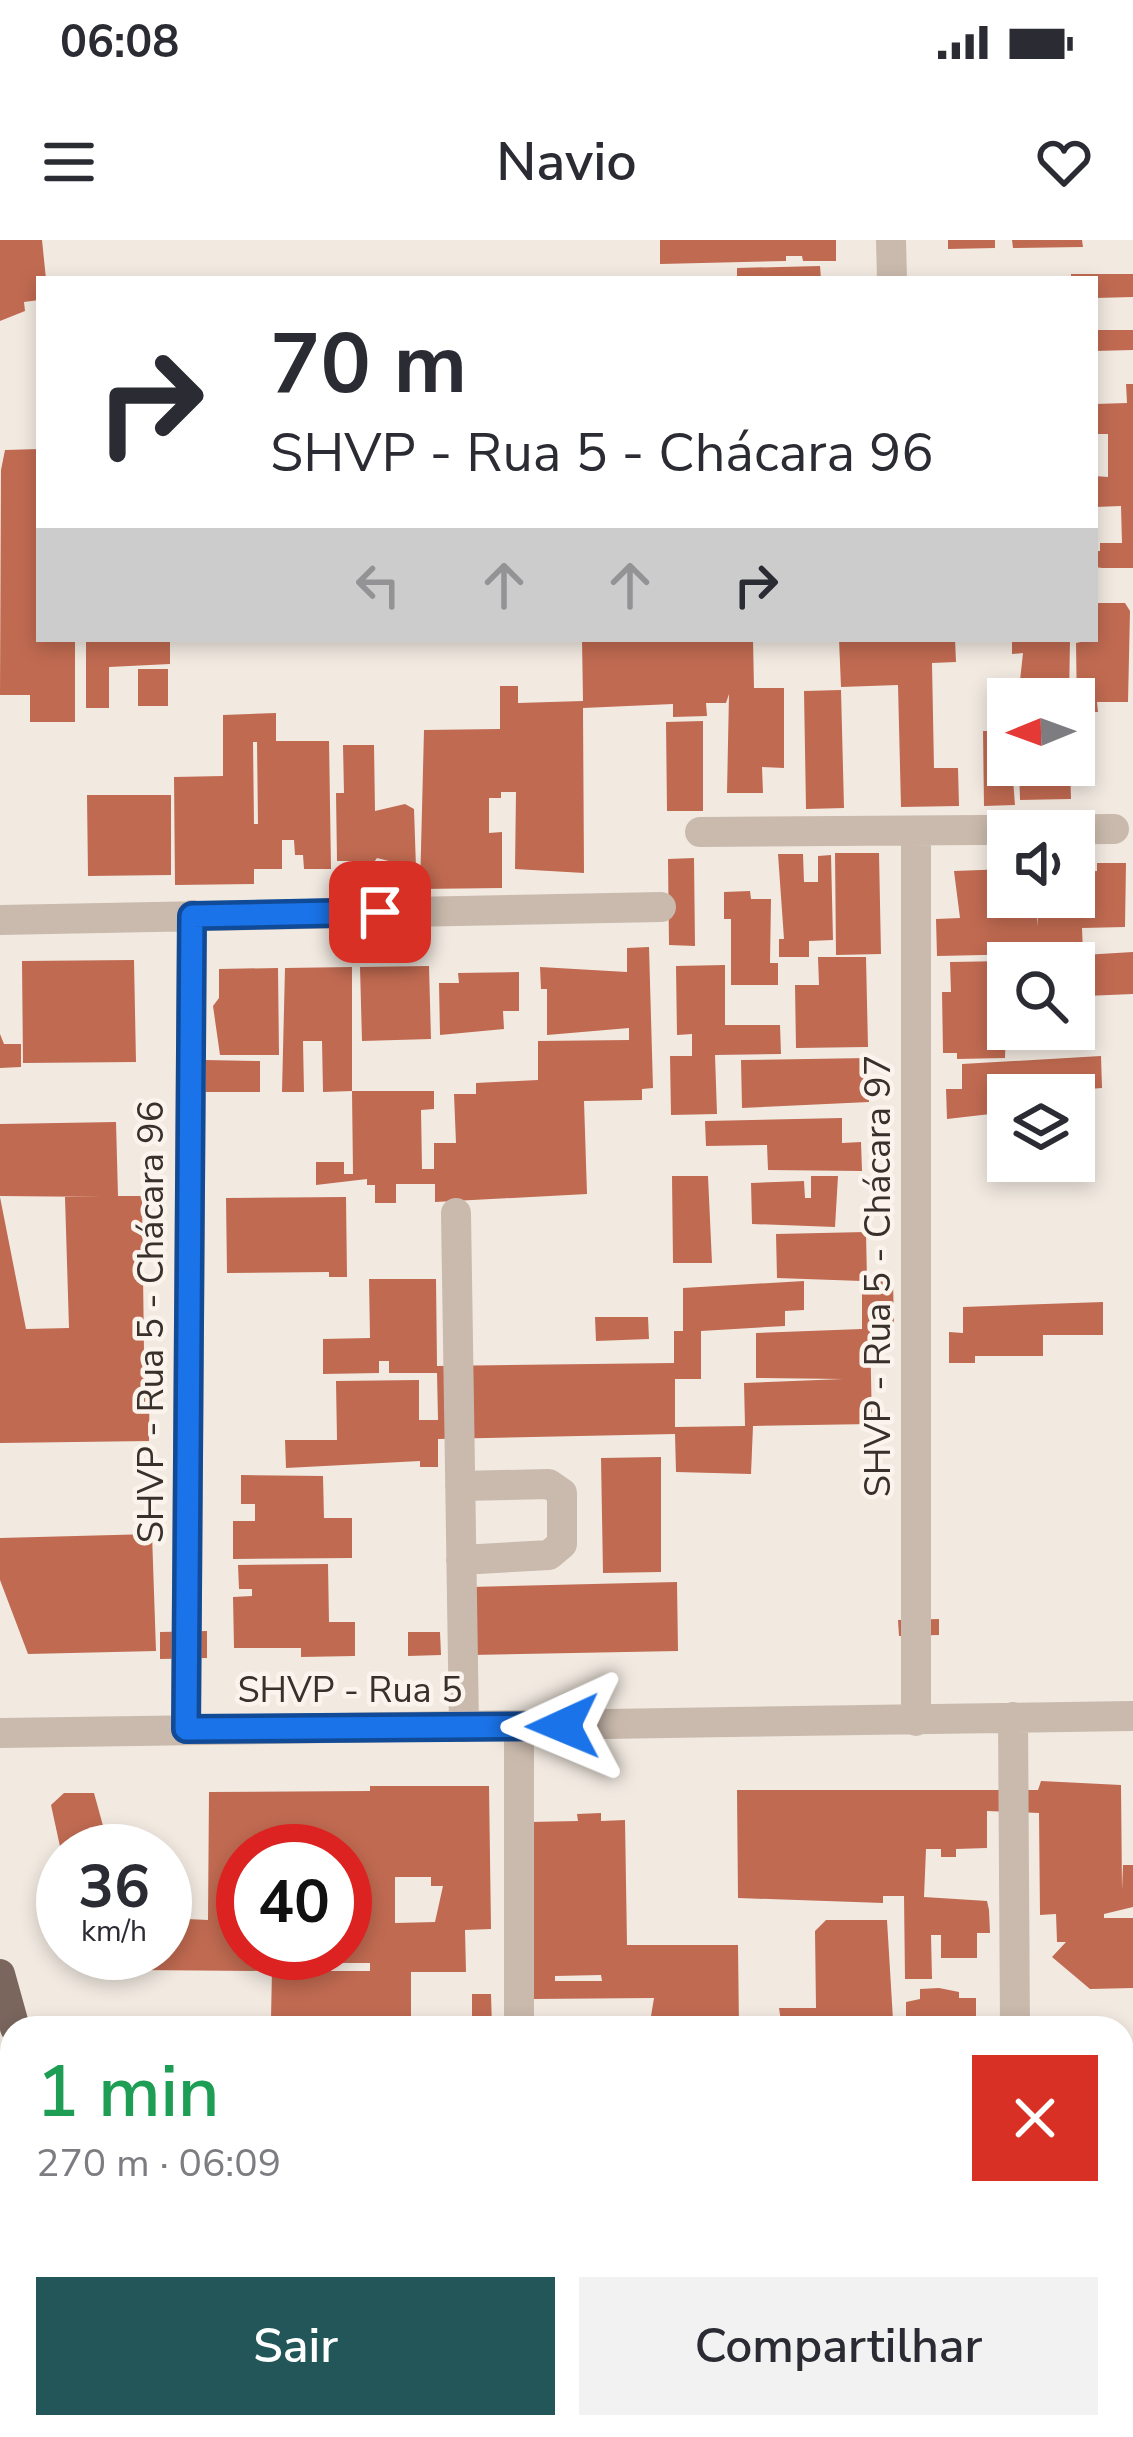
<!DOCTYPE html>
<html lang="pt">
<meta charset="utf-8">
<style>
body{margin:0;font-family:"Nunito Sans",sans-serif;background:#f2f2f3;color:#2b2b33;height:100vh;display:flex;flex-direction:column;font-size:45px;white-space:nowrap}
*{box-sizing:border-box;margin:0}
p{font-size:39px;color:#7c7c81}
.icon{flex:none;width:66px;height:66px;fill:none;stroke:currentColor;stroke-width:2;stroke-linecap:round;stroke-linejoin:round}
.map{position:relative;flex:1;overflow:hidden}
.side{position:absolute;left:0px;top:1776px;width:1134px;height:423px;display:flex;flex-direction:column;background:#fff;border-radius:36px 36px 0 0;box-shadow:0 6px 18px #0003}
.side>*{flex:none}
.top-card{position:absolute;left:36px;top:36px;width:1062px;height:366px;border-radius:0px;box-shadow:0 6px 18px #0003;background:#fff;color:#2b2b33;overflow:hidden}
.needle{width:78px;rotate:269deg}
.fabs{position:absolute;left:987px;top:438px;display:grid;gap:24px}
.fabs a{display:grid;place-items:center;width:108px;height:108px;border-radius:0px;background:#fff;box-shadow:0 6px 18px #0003;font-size:60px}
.speed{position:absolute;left:36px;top:1584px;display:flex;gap:24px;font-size:60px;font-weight:700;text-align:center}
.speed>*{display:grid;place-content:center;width:156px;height:156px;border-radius:50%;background:#fff;box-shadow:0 6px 18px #0003;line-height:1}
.speed small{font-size:30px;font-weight:400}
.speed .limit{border:18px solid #d22;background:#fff;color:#111}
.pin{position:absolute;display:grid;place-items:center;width:102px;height:102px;color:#fff;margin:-51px;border-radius:24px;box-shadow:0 6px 18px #0006}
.me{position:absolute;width:132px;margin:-66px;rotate:269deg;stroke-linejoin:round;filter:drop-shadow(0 0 9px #0008)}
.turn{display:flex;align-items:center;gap:42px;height:252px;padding:0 36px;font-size:54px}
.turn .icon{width:156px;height:156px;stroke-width:2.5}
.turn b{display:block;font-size:84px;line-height:102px}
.lanes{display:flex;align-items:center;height:114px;padding:0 36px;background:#0003;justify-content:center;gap:60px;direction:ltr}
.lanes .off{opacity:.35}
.round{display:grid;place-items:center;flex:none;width:126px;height:126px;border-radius:0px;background:#f2f2f3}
.head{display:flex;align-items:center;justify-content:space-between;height:204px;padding:0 36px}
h1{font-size:72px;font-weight:600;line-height:90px;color:#1e9e55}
.button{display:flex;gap:24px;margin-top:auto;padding:24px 36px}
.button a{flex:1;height:138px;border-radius:0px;background:#225659;color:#fff;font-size:48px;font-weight:600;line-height:138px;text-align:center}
.button a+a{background:#f2f2f3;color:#2b2b33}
.status{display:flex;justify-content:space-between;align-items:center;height:84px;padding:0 60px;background:#fff;direction:ltr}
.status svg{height:33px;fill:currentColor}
header{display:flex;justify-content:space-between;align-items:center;height:156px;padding:0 36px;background:#fff;font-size:54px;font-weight:600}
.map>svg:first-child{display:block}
.building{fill:#c06a51;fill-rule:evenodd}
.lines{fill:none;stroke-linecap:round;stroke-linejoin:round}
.minor{stroke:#cabaad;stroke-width:30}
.major{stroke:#7a665d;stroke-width:30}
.route-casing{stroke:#114b97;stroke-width:30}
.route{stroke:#1a73e8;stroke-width:21}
.labels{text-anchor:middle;stroke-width:9;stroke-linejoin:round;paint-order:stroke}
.street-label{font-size:36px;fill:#392f2b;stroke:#faf4ed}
</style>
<div class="status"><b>06:08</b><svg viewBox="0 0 49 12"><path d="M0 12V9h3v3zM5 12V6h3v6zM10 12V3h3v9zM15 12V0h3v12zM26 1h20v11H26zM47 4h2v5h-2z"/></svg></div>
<header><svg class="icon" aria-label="menu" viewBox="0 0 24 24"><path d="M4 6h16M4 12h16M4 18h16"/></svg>Navio<svg class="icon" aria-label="heart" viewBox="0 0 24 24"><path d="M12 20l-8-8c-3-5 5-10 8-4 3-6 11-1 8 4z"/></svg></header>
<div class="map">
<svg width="1133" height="2197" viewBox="0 0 1133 2197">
<rect width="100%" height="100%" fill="#f2eae1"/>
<path class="building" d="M0,0H42L46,39H39V60L24,62L25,71L0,81Z
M660,0H836V21H803L802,16H786V21L660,24Z
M948,0H995V8L948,9Z
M1012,0H1082L1083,7L1013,8Z
M820,26L821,39H737V28Z
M1071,34H1133V57L1095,58V39H1071Z
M1095,90H1133V110L1095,111Z
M1126,144H1133V328H1102L1095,327V311H1100V303H1122L1121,266L1095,267V236L1108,237V194H1095V164L1127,163Z
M39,209V399H75V482H30V455H0L1,230L5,210Z
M1095,363H1125L1130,371L1128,462H1097L1098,472H1077L1076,403L1095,399Z
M86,399H170V424L109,427V468H86Z
M582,399H753L754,448H784V528L762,527L763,553H727L729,454L726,463H706L707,476L673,477V464L583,468L584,633L515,629L516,552H501V558H489V593L502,592V648L420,649L424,490L500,489V446H518V463L583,461Z
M839,399H955L956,422L932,423L934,528H958L959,566L901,567L898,445L841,447Z
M1012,399H1070L1069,459H1018L1023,413L1012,414Z
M138,429H168V466H138Z
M841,450L844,568L806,569L804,451Z
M276,473V501H329L331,629H304L303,615H295L294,600H282V629H254V644L175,645L174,537L223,536V475ZM253,502H257L258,584H254Z
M993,476H1008L1015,565L984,566L983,491H993Z
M703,481V571H667L666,482Z
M343,505H374L375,571L405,564L414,569L416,628L377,618L368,630H353L352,621H337L336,553H344Z
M1019,525H1070L1071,559L1020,560Z
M87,555H171V635L88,636Z
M835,613H879L881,714L836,715Z
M778,614H803L804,642H818V616L831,615L833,700L809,701V717H779V699H784Z
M694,618L695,706L669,705L668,619Z
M1097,623H1126L1125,687L1082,688L1083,713L937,716L936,679L960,678L954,631L1008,629L1013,669H1025V657H1035L1038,686V657H1074V632L1097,631Z
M750,651L751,659H771L770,723H778V745H731V679H724V652Z
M649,707L653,848L642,849V860L584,861L587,954L435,962V944H396V963H375V945H367V939L316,945V922H344V934H353L352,851H434V869L421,870L422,929H434V903H456L454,854H476V843L538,840V801L629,800V788L547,795V749H541L540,727L627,732V708Z
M1133,712V754L1085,756L1083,715Z
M818,717H866L868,807L796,808L795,745H819Z
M134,720L136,822L23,823L22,721Z
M1008,721L1005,818L957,819V813H943L942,752H951L950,722Z
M725,725V785H780L781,814L715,815L717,874L671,875L670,816H692V794L677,795L676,726Z
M429,726L431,799L362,801L360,727Z
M352,727V851L323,852L322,801H303L304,852H282L285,728Z
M278,728L279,815H220L213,766L219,758V729Z
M519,732V771H503L504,789L440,795L439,743H459L458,733Z
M0,794L4,804H21V827L0,828Z
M1101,816L1102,848L1008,855V872L947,879L946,849H962V824Z
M868,818L869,862L742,868L741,820Z
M205,820L260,821V852H205Z
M842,878V903L861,902L862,931L768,930L767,905L706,906L705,881Z
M116,882L118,956H142L144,1111H150L149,1201L0,1203V957L26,1089L69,1088L65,957H103L0,956V884Z
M672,936H708L712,1023H673Z
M811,936H838L835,987L752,984L751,943L804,941L805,958H811Z
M346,957L347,1037H329V1032L227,1033L226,958Z
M866,992L867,1041L893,1040L894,1088L870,1089L872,1184L753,1186L751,1234L676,1232L675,1194L438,1199V1227H420V1221L286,1228L285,1200H337L336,1141L419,1140V1180H438L437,1133H389V1121H379V1133L323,1134V1099L370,1098L369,1039H436L437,1126L674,1123V1091H683V1048L804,1041V1070L785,1071V1086L701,1091V1139H675V1187L745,1186L744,1143L843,1139L756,1138V1093L862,1089V1041L777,1038L776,994Z
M1103,1062V1095H1043V1116H975V1123H949V1092L963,1093V1067Z
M595,1077H648L649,1099L596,1101Z
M661,1217V1332L603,1333L601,1218Z
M241,1235L323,1236L324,1278H352V1318L233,1319V1281H255V1264H241Z
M152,1294L156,1411L28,1414L0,1340V1298Z
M328,1324L329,1382H355V1416L301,1417V1408H234L233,1357L252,1356V1349H239L238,1325Z
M677,1342L678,1411L471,1415L470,1347Z
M939,1379V1395L899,1396L898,1380Z
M207,1391V1418L160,1419V1392Z
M408,1392H440L441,1415L408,1416Z
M1041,1541L1121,1545L1122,1650L1123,1625H1133V1667L1104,1674V1678H1133V1748L1090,1749L1052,1717L1066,1702H1057L1056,1674L1040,1675L1039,1573L987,1571V1608L956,1609V1617H941V1609H926L924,1657L987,1661L989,1670L990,1693H977V1718H941V1695H931L932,1739H905L904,1656H883V1663L738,1658L737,1550H1038Z
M370,1546H489L491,1689L465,1690L466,1732H411V1777H459L460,1788H226V1779L271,1778L272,1731L138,1730V1713H165V1678L208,1680L209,1552L370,1551ZM243,1611H345V1713H243ZM395,1637H431V1646H443L435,1682L395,1683ZM311,1723H370V1731H310Z
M64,1553H94L110,1611H61L51,1565Z
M601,1573V1581L625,1580L627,1705H738L739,1788H649L654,1758L532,1759L530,1582L578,1581L577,1574ZM601,1735L602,1741H555V1736Z
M826,1680H887L893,1780H906V1762L920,1759V1749L939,1748L959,1752V1758H976V1788H782L779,1768H816L815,1691Z
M472,1754H491L492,1788H472Z
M1122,1839H1133V1868H1122Z
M1122,1877H1133V1932L1122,1933Z
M1122,1938H1133V1992H1122Z
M1133,2001V2056H1122V2002Z
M1122,2084H1133V2158H1122Z
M255,2187H365V2197H255Z
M432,2187H487V2197H432Z
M698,2187H744V2197H698Z
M858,2187H962L963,2197H858Z"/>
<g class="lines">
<path class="minor" d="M891,0L892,39
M700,592L1114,589
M0,680L661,667
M456,973L464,1487
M460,1246L549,1244L562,1253V1304L549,1315L461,1320
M1013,1477L1015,1788
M916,1481V591
M186,1489L192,675
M0,1493L1133,1476
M519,1788V1487
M519,2187V2197
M1017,2187V2197"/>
<path class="major" d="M0,1734L15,1788
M128,2187L131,2197"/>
</g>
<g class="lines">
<defs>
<path id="route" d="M380,672L192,676L186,1489L563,1486"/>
</defs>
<use href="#route" class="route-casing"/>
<use href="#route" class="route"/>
</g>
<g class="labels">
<g class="street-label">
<text transform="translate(877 1036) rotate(-90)" y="13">SHVP - Rua 5 - Chácara 97</text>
<text transform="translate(150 1082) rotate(-90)" y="13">SHVP - Rua 5 - Chácara 96</text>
<text x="350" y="1462">SHVP - Rua 5</text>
</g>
</g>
</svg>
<div class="fabs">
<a><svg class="needle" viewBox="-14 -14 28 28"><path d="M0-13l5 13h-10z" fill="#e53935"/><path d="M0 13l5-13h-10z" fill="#7c7c81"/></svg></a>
<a><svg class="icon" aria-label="sound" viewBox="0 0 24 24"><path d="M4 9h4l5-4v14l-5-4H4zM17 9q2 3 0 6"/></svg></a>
<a><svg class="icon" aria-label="search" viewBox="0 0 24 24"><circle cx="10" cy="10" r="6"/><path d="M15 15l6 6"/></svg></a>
<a><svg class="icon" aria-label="layers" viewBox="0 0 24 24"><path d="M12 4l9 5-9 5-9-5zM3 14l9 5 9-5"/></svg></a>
</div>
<div class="speed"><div>36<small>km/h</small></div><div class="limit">40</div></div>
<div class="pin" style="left:380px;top:672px;background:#d93025"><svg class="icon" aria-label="arrive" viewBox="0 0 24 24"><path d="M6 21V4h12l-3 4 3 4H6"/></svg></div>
<svg class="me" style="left:563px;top:1486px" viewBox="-20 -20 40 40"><path d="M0-17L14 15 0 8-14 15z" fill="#1a73e8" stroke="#fff" stroke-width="4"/></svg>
<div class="top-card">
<div class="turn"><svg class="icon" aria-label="right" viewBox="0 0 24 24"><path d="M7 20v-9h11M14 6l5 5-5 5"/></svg><div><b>70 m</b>SHVP - Rua 5 - Chácara 96</div></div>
<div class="lanes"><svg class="icon off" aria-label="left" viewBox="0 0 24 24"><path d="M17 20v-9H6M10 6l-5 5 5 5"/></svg><svg class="icon off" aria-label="ahead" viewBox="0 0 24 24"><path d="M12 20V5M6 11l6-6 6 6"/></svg><svg class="icon off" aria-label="ahead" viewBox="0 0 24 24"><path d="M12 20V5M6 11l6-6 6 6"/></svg><svg class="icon" aria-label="right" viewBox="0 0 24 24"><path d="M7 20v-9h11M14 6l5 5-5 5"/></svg></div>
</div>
<section class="side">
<div class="head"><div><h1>1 min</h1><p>270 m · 06:09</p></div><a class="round" style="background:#d93025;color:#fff"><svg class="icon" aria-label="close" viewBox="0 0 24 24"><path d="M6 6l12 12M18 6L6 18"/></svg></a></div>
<div class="button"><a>Sair</a><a>Compartilhar</a></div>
</section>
</div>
